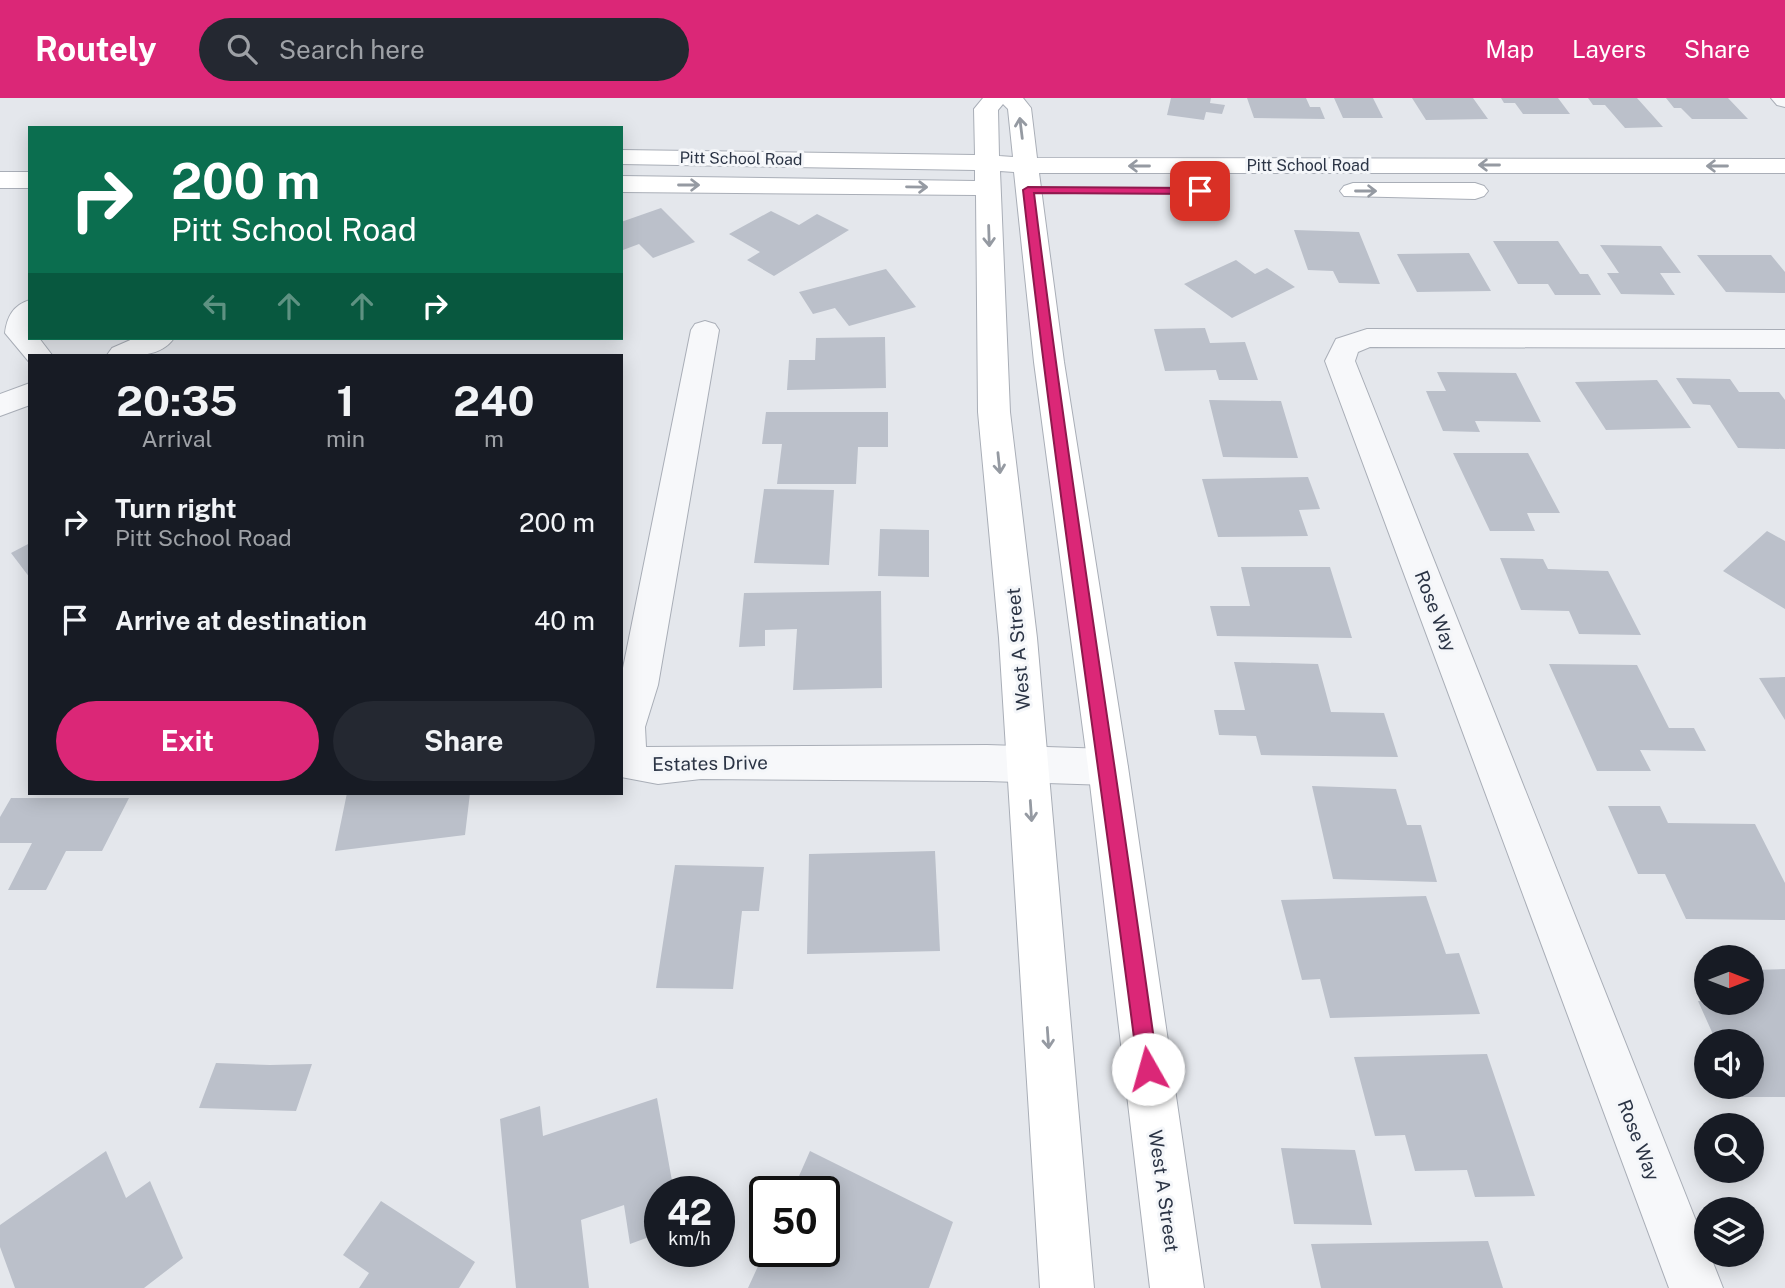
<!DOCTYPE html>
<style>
body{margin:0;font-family:"Public Sans",sans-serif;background:#242831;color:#f1f3f6;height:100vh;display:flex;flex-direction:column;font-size:26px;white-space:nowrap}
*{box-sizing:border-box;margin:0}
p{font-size:23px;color:#9ea1a6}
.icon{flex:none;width:38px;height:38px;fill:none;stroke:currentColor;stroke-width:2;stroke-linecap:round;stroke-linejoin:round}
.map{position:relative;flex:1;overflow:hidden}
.side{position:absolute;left:28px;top:256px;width:595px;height:441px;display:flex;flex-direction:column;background:#171b24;border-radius:0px;box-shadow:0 4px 18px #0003}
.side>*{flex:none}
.banner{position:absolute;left:28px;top:28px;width:595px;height:214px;border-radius:0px;box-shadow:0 4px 18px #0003;background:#0b6e4f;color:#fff;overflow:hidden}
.needle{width:46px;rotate:90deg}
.controls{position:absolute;left:1694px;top:847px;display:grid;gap:14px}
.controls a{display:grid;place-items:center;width:70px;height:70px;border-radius:50%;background:#171b24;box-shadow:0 4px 18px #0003;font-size:35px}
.speed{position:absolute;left:644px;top:1078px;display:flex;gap:14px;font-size:35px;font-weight:700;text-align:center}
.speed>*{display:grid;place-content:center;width:91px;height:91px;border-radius:50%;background:#171b24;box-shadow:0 4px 18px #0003;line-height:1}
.speed small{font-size:18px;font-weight:400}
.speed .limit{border:4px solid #111;border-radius:10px;background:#fff;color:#111}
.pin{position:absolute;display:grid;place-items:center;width:60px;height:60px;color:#fff;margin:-30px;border-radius:14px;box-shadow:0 4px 10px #0006}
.me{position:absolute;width:77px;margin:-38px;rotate:353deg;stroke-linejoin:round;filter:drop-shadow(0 0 5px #0008)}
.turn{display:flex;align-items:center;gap:24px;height:147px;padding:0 28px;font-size:32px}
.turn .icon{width:91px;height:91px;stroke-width:2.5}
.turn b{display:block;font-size:49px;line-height:60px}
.lanes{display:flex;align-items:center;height:66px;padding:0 28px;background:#0003;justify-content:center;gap:35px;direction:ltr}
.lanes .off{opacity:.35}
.eta{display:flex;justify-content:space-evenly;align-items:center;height:119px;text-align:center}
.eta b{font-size:42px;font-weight:700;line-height:49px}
.action{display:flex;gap:14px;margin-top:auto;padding:14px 28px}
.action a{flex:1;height:80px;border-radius:42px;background:#db2777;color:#fff;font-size:28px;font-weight:700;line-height:80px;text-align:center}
.action a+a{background:#242831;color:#f1f3f6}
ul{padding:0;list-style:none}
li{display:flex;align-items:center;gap:21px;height:98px;padding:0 28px}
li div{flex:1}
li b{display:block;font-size:26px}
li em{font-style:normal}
header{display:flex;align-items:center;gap:42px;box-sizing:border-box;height:98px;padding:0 35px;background:#db2777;color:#fff}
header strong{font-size:33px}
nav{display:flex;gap:38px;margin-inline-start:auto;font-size:24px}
.search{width:490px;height:63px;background:#242831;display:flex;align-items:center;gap:18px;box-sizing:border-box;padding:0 24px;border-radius:38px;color:#9ea1a6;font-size:26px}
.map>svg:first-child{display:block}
.building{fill:#bbc0ca}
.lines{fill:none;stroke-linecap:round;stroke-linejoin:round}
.street-casing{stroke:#a9aeb7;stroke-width:2}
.secondary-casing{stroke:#a9aeb7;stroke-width:2}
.street{fill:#f7f8fa;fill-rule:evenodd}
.secondary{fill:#fff;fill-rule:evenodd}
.oneway{stroke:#959aa2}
.route{fill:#db2777;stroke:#8e194d;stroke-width:2}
.labels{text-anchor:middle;stroke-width:6;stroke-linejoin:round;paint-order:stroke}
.far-street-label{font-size:16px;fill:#2b3445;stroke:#f4f6f9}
.street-label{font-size:19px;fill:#2b3445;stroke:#f4f6f9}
</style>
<header>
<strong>Routely</strong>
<div class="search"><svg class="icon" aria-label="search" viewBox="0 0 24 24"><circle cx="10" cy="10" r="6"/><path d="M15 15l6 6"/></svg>Search here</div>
<nav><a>Map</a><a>Layers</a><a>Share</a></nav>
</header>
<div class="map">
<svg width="1785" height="1190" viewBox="0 0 1785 1190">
<rect width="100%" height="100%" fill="#e4e7ec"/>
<path class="building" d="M1171,0H1211L1210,5L1225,7L1222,16L1206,14L1204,22L1167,17Z
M1247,0H1306L1310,9H1320L1325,21L1254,20Z
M1334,0H1373L1383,20H1343Z
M1412,0H1473L1488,21L1426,22Z
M1501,0H1558L1570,16H1523L1515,5H1504Z
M1588,0H1637L1663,29L1625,30L1605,7H1593Z
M1666,0H1728L1748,21H1692L1681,10H1674Z
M661,110L695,144L653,160L639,146L623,152L621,124Z
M771,113L799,127L817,116L849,132L774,178L747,162L760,154L729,136Z
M1294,132L1359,134L1380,186L1339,185L1333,173L1308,172Z
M1493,143H1558L1580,176H1588L1601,197H1555L1548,186H1518Z
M1600,147L1661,148L1681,175H1660L1675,197L1621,196L1607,175H1619Z
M1469,155L1491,193L1417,194L1397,156Z
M1697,157H1771L1785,174V195L1726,194Z
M1236,162L1255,176L1267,170L1295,189L1232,220L1184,186Z
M886,171L916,209L849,228L835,210L813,216L799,194Z
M1205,230L1210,245L1245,244L1258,282H1219L1216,272L1165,273L1154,231Z
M885,239L886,290L787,292L789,262H815L816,240Z
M1437,274L1516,275L1541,324L1475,323L1480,334L1443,333L1426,293H1446Z
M1676,280L1730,281L1739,294H1779L1785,302V351L1738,350L1710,307L1693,306Z
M1657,282L1691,330L1606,332L1575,284Z
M1209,302L1281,303L1298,360L1223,359Z
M766,314H888V349H858L856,386H777L782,346H762Z
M1453,355H1528L1560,415H1527L1535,433H1490Z
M1308,379L1320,411L1299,412L1308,438L1218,439L1202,381Z
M764,391L834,392L829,467L754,465Z
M880,431L929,432V479L878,478Z
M1767,433L1785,443V511L1723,473Z
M30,445V480L11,455Z
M1500,460L1543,461L1548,471L1608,473L1641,537L1579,536L1569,513L1521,512Z
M1241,469H1330L1352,540L1217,538L1210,508H1250Z
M881,493L882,590L793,592L797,531L765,532V548L739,549L744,495Z
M1234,564L1318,566L1331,614L1384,615L1398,659L1261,657L1256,638L1219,637L1214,612H1245Z
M1549,566L1637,567L1669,630H1694L1706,653L1640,652L1651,673H1597Z
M1785,579V622L1759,580Z
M1312,688L1396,691L1407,727H1421L1437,784L1333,781Z
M347,695H470L465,737L335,753Z
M11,700H129L102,753H66L46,792H8L32,745H0V719Z
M1608,708H1660L1668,725L1755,726L1785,785V822L1686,821L1665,776H1638Z
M935,753L940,853L807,856L809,756Z
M675,767L764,769L759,813H742L733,891L656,890Z
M1426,798L1446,856L1459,855L1480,916L1330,920L1320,881L1302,882L1281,802Z
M1785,871V999H1742L1737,989H1752V943H1716L1698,903L1752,905L1755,903L1752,896V872Z
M1487,956L1535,1098L1475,1099L1467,1072L1415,1073L1405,1037L1375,1038L1354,959Z
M216,965L270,967L312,966L296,1013L199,1010Z
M657,1000L674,1094H660V1135L630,1146L624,1107L581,1122L589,1190H516L500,1021L540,1008L543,1038Z
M1281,1050L1355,1052L1372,1127L1294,1126Z
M106,1053L126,1100L150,1083L183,1160L144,1190H15L0,1149V1127Z
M810,1053L953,1124L929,1190H748L765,1153H824V1094H792Z
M381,1103L475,1164L459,1190H359L369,1175L343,1157Z
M1488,1143L1503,1190H1321L1311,1146Z"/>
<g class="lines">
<defs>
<path id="street" d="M1771,0H1785V9L1777,7Z
M30,202V240H39L52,257H30V265L5,235C7,219 13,207 30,202Z
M705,223L715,226L719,232L658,587L645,629L646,649L987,647L1108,651L1122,657L1128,669L1122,681L1108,687L987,683L701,681L658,686L621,679V580L691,232L695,226Z
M1367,231L1785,232V250L1370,249L1358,254L1355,263L1706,1148V1157H1710L1723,1190H1669L1325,263L1336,241Z
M135,240H174C160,261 129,258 107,257L112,250Z
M30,285V307L0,318V296Z"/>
<path id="secondary" d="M983,0H1023L1031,10L1037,60L1785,61V75H1039L1064,264L1128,669L1204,1190H1150L1088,669L1034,264L1014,74L1000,73L1010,314L1037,540L1094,1190H1040L999,540L978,314L976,97L621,94V78L975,83V72L621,66V52L975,57L974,11ZM1003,6L1008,11L1013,59L999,58L998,12Z
M0,74H30V90H0Z
M1353,85H1475L1484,88L1488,93L1484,98L1475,101L1344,98L1340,93L1344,88Z"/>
</defs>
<use href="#street" class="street-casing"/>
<use href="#secondary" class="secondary-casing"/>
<use href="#street" class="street"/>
<use href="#secondary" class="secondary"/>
</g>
<defs><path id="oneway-shaft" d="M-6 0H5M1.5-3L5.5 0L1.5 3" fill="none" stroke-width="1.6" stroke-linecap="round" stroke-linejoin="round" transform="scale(1.75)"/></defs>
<g class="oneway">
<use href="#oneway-shaft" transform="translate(1021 30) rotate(-97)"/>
<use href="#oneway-shaft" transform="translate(1489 67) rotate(-180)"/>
<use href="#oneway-shaft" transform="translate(1139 68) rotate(180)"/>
<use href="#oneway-shaft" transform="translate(1717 68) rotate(-180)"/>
<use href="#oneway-shaft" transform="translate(689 87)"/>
<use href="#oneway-shaft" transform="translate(917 89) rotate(1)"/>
<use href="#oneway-shaft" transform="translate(1366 93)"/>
<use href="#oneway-shaft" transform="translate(989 138) rotate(88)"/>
<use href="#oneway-shaft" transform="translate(999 365) rotate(84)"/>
<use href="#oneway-shaft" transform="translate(1031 713) rotate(86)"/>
<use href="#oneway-shaft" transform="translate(1048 940) rotate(86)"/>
</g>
<path class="route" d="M1028,89L1200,90L1205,93L1200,96L1034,95C1070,388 1118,679 1158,971L1155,978L1148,981L1141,978L1138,971C1101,678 1056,385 1023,92Z"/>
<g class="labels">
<g class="far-street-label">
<text transform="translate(741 60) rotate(1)" y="6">Pitt School Road</text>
<text x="1308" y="73">Pitt School Road</text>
</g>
<g class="street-label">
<text transform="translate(1436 513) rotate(69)" y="7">Rose Way</text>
<text transform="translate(1018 551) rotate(-95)" y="7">West A Street</text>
<text transform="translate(710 665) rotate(-1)" y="7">Estates Drive</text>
<text transform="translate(1639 1042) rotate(69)" y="7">Rose Way</text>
<text transform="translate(1164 1093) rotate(82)" y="7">West A Street</text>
</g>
</g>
</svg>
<div class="controls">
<a><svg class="needle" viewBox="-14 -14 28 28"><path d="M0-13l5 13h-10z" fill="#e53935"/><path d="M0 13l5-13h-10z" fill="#9ea1a6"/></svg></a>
<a><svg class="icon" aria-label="sound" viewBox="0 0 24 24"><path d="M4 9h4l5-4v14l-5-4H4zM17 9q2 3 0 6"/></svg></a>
<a><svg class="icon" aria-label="search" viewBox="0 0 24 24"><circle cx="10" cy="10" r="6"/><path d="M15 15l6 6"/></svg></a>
<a><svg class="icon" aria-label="layers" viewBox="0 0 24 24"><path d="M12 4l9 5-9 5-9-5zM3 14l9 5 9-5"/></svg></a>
</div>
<div class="speed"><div>42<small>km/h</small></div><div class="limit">50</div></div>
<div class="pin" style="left:1200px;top:93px;background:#d93025"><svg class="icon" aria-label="arrive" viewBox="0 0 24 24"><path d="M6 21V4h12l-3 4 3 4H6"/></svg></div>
<svg class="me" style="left:1148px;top:971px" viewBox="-20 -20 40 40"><circle r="19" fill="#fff"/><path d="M0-13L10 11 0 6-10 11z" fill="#db2777"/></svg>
<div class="banner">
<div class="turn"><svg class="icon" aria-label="right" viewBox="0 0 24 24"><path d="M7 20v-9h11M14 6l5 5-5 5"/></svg><div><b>200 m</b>Pitt School Road</div></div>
<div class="lanes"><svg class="icon off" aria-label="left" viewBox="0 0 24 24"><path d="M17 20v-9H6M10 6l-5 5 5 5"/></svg><svg class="icon off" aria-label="ahead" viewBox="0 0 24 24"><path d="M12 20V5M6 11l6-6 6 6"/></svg><svg class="icon off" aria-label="ahead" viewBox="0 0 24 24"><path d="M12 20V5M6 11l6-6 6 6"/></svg><svg class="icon" aria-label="right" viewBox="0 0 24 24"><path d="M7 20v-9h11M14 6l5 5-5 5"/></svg></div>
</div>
<section class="side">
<div class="eta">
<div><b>20:35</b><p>Arrival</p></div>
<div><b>1</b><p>min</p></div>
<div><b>240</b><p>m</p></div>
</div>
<ul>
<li><svg class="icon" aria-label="right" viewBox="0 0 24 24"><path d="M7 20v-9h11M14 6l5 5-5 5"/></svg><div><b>Turn right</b><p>Pitt School Road</p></div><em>200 m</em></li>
<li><svg class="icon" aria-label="arrive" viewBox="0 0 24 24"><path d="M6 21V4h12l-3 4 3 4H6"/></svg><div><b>Arrive at destination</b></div><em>40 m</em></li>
</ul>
<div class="action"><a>Exit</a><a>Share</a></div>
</section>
</div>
